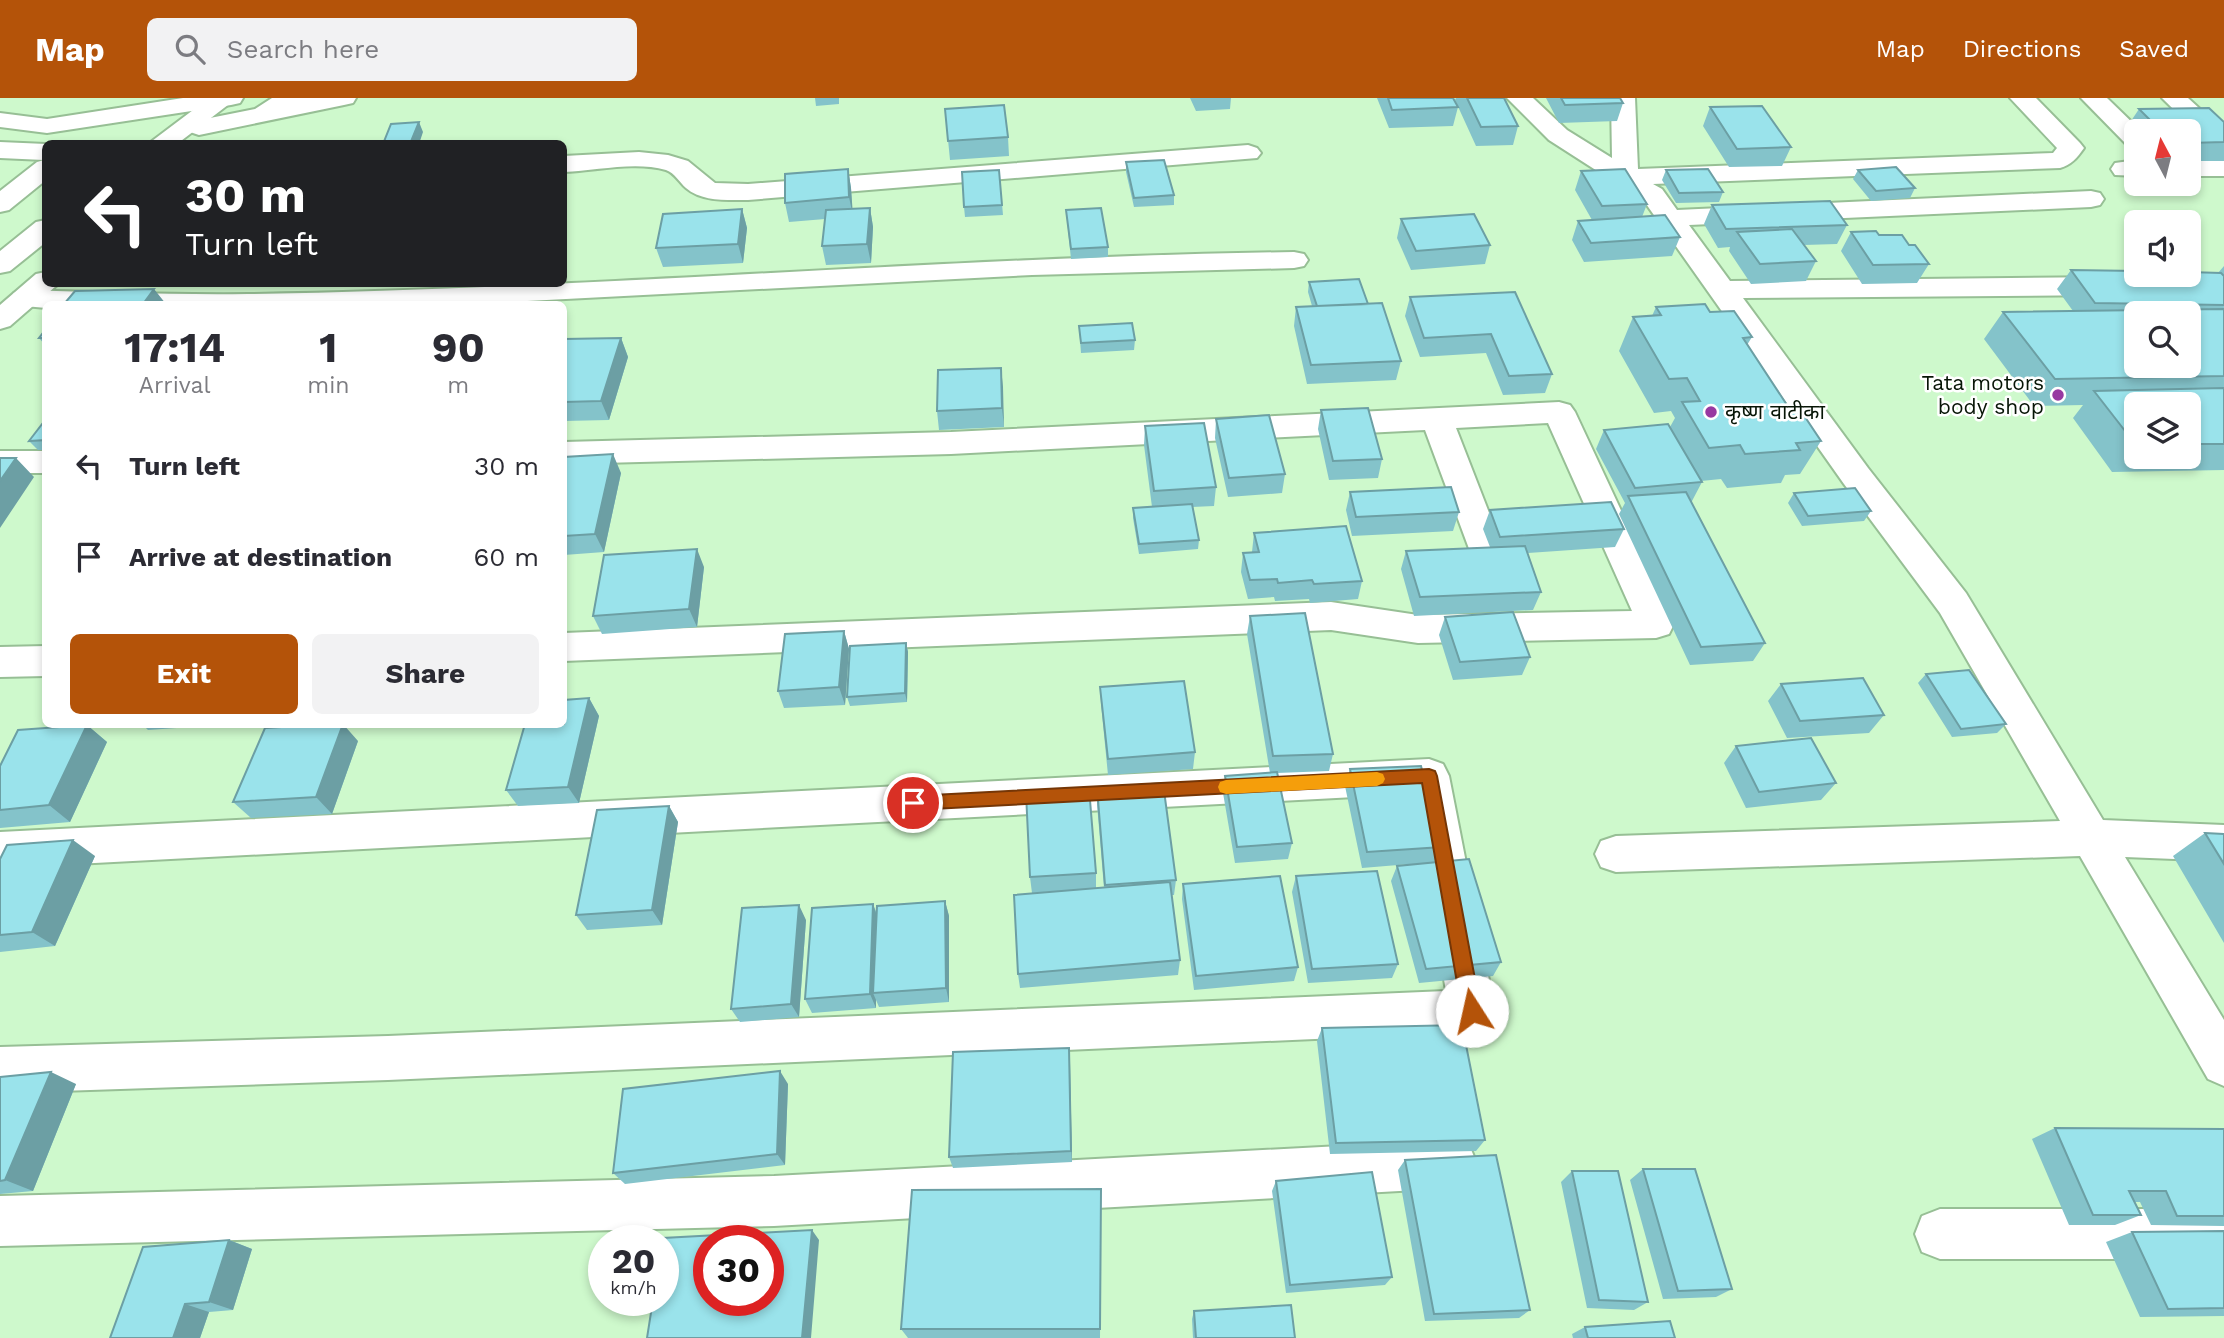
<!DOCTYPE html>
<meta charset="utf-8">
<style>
body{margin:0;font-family:"Work Sans","Noto Sans Devanagari",sans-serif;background:#f2f2f3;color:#2b2b33;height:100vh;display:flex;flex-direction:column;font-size:26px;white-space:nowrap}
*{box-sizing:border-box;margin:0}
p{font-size:23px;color:#7c7c81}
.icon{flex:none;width:38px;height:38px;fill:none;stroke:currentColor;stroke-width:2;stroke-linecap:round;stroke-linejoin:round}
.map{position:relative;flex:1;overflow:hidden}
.drawer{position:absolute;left:42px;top:203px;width:525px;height:427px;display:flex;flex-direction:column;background:#fff;border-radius:10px;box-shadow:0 4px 10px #0003}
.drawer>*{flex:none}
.guide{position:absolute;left:42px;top:42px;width:525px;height:147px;border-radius:10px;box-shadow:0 4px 10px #0003;background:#202124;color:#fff;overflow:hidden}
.needle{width:46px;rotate:353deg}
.buttons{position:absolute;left:2124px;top:21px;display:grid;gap:14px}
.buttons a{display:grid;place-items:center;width:77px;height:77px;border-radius:10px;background:#fff;box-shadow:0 4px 10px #0003;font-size:35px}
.speed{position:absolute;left:588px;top:1127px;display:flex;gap:14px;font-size:35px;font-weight:700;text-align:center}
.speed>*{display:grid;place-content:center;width:91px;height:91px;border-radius:50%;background:#fff;box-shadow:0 4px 10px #0003;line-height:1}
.speed small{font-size:18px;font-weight:400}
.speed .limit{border:10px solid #d22;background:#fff;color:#111}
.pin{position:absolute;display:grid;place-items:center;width:60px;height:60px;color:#fff;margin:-30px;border:4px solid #fff;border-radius:50%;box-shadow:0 2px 7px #0007}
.me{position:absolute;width:77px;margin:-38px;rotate:350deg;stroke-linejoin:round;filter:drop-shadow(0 0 5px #0008)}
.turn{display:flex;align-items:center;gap:24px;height:147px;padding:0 28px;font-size:32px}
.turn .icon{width:91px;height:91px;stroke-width:2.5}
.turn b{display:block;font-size:49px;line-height:60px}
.eta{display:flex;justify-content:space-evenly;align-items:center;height:119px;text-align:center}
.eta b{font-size:42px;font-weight:700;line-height:49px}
.cta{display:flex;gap:14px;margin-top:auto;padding:14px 28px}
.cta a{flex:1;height:80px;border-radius:10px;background:#b45309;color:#fff;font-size:28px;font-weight:700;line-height:80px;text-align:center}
.cta a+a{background:#f2f2f3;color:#2b2b33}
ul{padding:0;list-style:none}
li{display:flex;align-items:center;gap:21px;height:91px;padding:0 28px}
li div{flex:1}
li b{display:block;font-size:26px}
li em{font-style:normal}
header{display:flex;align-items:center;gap:42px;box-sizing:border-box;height:98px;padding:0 35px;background:#b45309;color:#fff}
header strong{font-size:33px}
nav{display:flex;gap:38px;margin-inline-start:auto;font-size:24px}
.search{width:490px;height:63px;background:#f2f2f3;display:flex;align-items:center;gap:18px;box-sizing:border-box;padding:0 24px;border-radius:10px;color:#7c7c81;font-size:26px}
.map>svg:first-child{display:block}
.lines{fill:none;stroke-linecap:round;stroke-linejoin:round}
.minor-casing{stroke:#97bf95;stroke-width:4}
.major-casing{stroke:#97bf95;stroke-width:4}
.minor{fill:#fff;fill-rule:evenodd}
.major{fill:#fff;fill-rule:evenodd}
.wall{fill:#84c3ca;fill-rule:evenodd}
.shaded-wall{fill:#6c9fa4}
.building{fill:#9ae3eb;stroke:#6c9fa4;stroke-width:2;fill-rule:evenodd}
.route{fill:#b45309;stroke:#753606;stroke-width:2}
.slow{fill:#f59e0b}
.poi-dot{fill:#9739a1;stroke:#fff;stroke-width:2.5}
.labels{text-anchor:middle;stroke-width:5;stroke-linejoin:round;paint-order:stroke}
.poi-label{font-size:21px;fill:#071506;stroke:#fff;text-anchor:end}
</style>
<header>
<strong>Map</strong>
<div class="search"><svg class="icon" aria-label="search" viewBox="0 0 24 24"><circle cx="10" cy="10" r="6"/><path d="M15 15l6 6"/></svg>Search here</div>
<nav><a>Map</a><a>Directions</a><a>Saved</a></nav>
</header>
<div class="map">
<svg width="2224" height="1240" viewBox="0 0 2224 1240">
<rect width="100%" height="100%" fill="#cef9cc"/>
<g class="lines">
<defs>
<path id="minor" d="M209,0H237L177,46H148Z
M1507,0H1533L1567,32L1612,60L1611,0H1635L1638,71L2053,55L2057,50L2010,0H2036L2080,45L2084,50C2077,60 2071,67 2060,70L1653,86L1662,91L1677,112L2091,93L2100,95L2104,101L2100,107L2091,109L1689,127L1730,183L2111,179L2121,182L2125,188L2121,194L2111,197L1743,200L1868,370L1966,495L2103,722L2224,727V763L2125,759L2224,922V988L2208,981L2080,758L1616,774L1601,769L1595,756L1601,743L1616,738L2060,723L1940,515L1844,386L1644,103L1549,42Z
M2081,0H2107L2141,33H2137V51L2128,48Z
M2162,0H2188L2224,33V55L2215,52Z
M1248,47L1257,50L1261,55L1257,60L748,102C728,102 702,104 686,90C679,84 675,75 666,72C634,63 596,73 564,74V58L639,54L668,57L688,63L715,85L748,86Z
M2137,62V78L2115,77L2111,71L2115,65Z
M2189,62H2224V78H2189Z
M46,122V144L10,173L0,175V153L36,124Z
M1294,154L1304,156L1308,162L1304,168L1294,170L1032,177L469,206H46V210L14,207L10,201L14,195L24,192C99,194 173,197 248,196C597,191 944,159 1294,154Z
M1559,304L1570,307L1575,314L1674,526L1669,536L1656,540L1418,545L1331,532L564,563V535L1331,504L1418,517L1632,513L1548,325L1456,330L1505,456L1500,465L1488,469L1476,465L1471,456L1425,332L951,356L564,366V344L951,334Z
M0,353H46V375H0Z
M46,548V578L0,579V549Z
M1429,661L1443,666L1449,678L1495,913L1488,928L1472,934L388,982L0,995V949L388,938L1446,893L1412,696L0,770V734Z
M1453,1042L1470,1049L1477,1066L1470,1083L1453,1090L774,1128L0,1148V1098L774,1078Z
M1940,1111H2224V1161H1940L1922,1154L1915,1136L1922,1118Z"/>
<path id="major" d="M183,0H243L240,5L231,7L47,35L0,29V15L47,21Z
M272,0H356L353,5L344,7L199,37L190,34L186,29L190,24L255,11Z
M0,44L46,46V82L9,112L0,114V93L37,64L44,62L0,60Z
M46,174V186H58L56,188L10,228L0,231V207L36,176Z"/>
</defs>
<use href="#minor" class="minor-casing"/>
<use href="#major" class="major-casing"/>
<use href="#minor" class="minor"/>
<use href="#major" class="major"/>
</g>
<path class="wall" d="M815,0H839V6L816,8Z
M1190,0H1231L1230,11L1196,13Z
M1377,0H1453L1458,9L1453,28L1389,30Z
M1456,0H1504L1518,28L1513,47L1476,48L1455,2Z
M1546,0H1620L1623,5L1617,23L1559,25Z
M1710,9L1791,49L1782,68L1729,69L1703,28Z
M945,11L1008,39L1009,58L950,62Z
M2139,11L2224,24V63H2189V33H2137V40L2127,29Z
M1126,64L1174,97V107L1134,109L1126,74Z
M848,71L851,90L852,111L870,110L873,129L871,165L826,167L822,148L825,121L789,124L785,105Z
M999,72L1003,117L965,119L964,109Z
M1666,72L1723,94L1719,104L1676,105L1662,82Z
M1858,72L1915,90L1910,100L1871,103L1853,81Z
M1581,73L1647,106L1642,119L1680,139L1672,158L1584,164L1572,142L1578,123L1592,122L1575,92Z
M1712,107L1847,127L1837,146L1804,147L1816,163L1806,183L1751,186L1729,153L1730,149L1718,150L1704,126Z
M742,111L747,130L743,165L663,169L656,150Z
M1066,112L1108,149V159L1071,161Z
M1401,121L1490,147L1485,166L1411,172L1397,140Z
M1851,134L1879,137L1909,147L1929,166L1917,185L1862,186L1841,153Z
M2224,168V372L2112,374L2073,320L2083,307L2034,308L1984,241L2003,214L2073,213L2057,191L2071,172L2218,175ZM2137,306H2189V359H2137Z
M1309,184L1368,206L1401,263L1396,282L1307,286L1294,228L1296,209L1312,208L1308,194Z
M1515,194L1552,276L1545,295L1503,297L1486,255L1420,259L1405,218L1410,199Z
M1656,209L1710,214L1752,239L1747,247L1787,307L1821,343L1800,376L1785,377L1781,385L1727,390L1721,381L1701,383L1702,384L1692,403H1691L1765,545L1753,563L1690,567L1619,416L1625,405L1596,351L1604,332L1670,329L1675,320L1671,313L1654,315L1619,253L1633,219L1652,218Z
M1079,228L1135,242L1134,252L1081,255Z
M46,231V248L39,240Z
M621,240L628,259L609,322L564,323V241Z
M1001,270L1004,329L939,332L937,313Z
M1321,312L1382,361L1378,380L1329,382L1318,331Z
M46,321V352H38L29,343Z
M1216,321L1285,376L1282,395L1228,399L1215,340Z
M1145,328L1216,389L1214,408L1192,409L1199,442L1198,451L1139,456L1133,420V410L1152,409L1144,347Z
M564,359L621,375L604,454L564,457Z
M1350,394L1459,414L1453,433L1352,438L1346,412Z
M1794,395L1871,413L1864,423L1802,428L1788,405Z
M1490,412L1624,431L1615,449L1528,455L1541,494L1533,512L1414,518L1401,471L1406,453L1490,449L1483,431Z
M1254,435L1362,483L1358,501L1310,505L1309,501L1275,503L1274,499L1248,501L1241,474L1243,455L1252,454Z
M704,469L697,529L602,536L593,518Z
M1250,518L1333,656L1329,673L1277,675L1292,745L1288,761L1235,765L1223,695L1225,678L1270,675L1247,536Z
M1445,519L1530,559L1522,577L1453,582L1439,537Z
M844,533L849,551L845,607L784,610L778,593Z
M906,545L908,554L907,604L850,608L847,599Z
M1926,576L2006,626L1997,635L1952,639L1918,585Z
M1781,586L1884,617L1869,635L1787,640L1768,603Z
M1100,589L1195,654L1193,671L1108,677L1101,606Z
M589,600L599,618L579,705L518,708L506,692Z
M142,626H192L191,629L148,632Z
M87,627L107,644L70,724L0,730V668Z
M358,643L332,716L251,720L233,704Z
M1736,648L1836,685L1821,702L1746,710L1724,665Z
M1350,671L1442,749L1435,764L1501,864L1493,878L1419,885L1391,783L1397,768L1410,766L1362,770L1345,688Z
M1097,690L1176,782L1174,797H1171L1180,862L1178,877L1020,890L1018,876L1104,790L1097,706Z
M669,708L678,724L662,827L587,832L576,817Z
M2205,735L2224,736V845L2173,758Z
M95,758L55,848L0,854V761Z
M1096,775V790L1032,795L1030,779Z
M1296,778L1398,866L1392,880L1308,885L1292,794Z
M1183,786L1298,869L1294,883L1194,892L1182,801Z
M945,803L949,818V904L879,909L876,902V910L812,915L805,901L873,806L877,816Z
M806,822L799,919L740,924L731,911Z
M1322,930L1485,1042L1476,1053L1330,1056L1317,943Z
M1069,950L1072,1064L953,1070L949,1059Z
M0,979L76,986L33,1093L0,1096Z
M788,986L785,1067L625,1086L613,1075Z
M2055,1030L2224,1031V1128L2151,1127L2140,1104H2134L2141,1117L2115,1127H2069L2032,1041Z
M1405,1062L1530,1212L1519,1220L1425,1223L1398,1072Z
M1643,1071L1732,1191L1716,1199L1663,1201L1630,1082Z
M1572,1073L1648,1204L1634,1212L1587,1210L1561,1084Z
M1276,1083L1392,1179L1385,1187L1286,1195L1272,1093Z
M1101,1091L1100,1240H908L901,1231Z
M2224,1133V1218L2140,1219L2106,1144L2132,1134Z
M229,1142L252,1151L233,1212L209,1214L200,1240L143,1149Z
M1194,1213L1295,1240H1193L1192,1221Z
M1585,1229L1675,1240H1573L1572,1236Z"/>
<path class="shaded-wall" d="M419,24L423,34L419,46H410Z
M848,71L851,90L853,118L849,99Z
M870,110L873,129L871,165L867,146Z
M742,111L747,130L743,165L738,146Z
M154,191L166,206H143Z
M621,240L628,259L609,322L601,303Z
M1001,270L1003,289L1004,329L1002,310Z
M613,356L621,375L604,454L595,436Z
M16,360L34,379L0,430V383Z
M697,451L704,469L697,529L689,511Z
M844,533L849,551L845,607L839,589Z
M906,545L908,554L907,604L905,595Z
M589,600L599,618L579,705L568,689Z
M343,626L358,643L332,716L316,699Z
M87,627L107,644L70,724L49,707Z
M669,708L678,724L662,827L652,812Z
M73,742L95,758L55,848L32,834Z
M945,803L949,818V904L946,890Z
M873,806L878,821L873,895L876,902V910L870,896Z
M799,807L806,822L799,919L791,906Z
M1069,950L1070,963L1072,1064L1071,1053Z
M780,973L788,986L785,1067L777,1056Z
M51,974L76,986L33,1093L5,1082Z
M812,1132L819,1142L811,1240H802Z
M229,1142L252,1151L233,1212L209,1204Z
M185,1206L209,1214L200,1240H173Z"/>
<path class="building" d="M1388,0H1453L1458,9L1392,12Z
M1467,0H1504L1518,28L1481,29Z
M1561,0H1620L1623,5L1565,7Z
M1004,7L1008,39L948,43L945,11Z
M1762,8L1791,49L1737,51L1710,9Z
M2209,10L2224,24V44L2189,45V33H2161L2139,11Z
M419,24L410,46H383L391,26Z
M1164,62L1174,97L1134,100L1126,64Z
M1896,69L1915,90L1876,93L1858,72Z
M848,71L849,99L785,105V76Z
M1625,71L1647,106L1602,108L1581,73Z
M1708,71L1723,94L1679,95L1666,72Z
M999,72L1002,107L964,109L962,74Z
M1830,103L1847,127L1726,131L1712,107Z
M870,110L867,146L822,148L826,112Z
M1101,110L1108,149L1071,151L1066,112Z
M742,111L738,146L656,150L663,116Z
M1474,116L1490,147L1416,153L1401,121Z
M1665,117L1680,139L1591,145L1578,123Z
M1792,131L1816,163L1760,166L1737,134Z
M1876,133L1879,137H1902L1909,147H1915L1929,166L1873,167L1851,134Z
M2071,172L2137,173V177H2189V174L2221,175L2224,178V207L2095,205Z
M1359,181L1368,206L1317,208L1309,184Z
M154,191L143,206H64L75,193Z
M1515,194L1552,276L1509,278L1491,236L1424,240L1410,199Z
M1382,205L1401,263L1311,267L1296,209Z
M1705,206L1710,214L1734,213L1752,239L1743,240L1787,307H1797L1821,343L1796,345L1800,352L1745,356L1740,347L1709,350L1682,304L1700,303L1687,280L1669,281L1633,219L1661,217L1656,209Z
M2224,211V278L2055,281L2003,214ZM2137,215H2189V268H2137Z
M1132,225L1135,242L1081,245L1079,228Z
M46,231V240H39Z
M621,240L601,303L564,304V241Z
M1001,270L1002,310L937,313L938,272Z
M2224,290V346H2189V306H2137L2136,347L2094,293Z
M1368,310L1382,361L1333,363L1321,312Z
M1269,317L1285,376L1229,380L1216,321Z
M46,321V342L29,343Z
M1204,325L1216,389L1154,393L1145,328Z
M1668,326L1702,384L1635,390L1604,332Z
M613,356L595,436L564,438V359Z
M0,360H16L0,383Z
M1451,389L1459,414L1356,419L1350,394Z
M1855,390L1871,413L1808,418L1794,395Z
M1686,394L1765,545L1701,549L1628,398Z
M1611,404L1624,431L1500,439L1490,412Z
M1192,406L1199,442L1139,446L1133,410Z
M1346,428L1362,483L1314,486L1312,482L1278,485L1277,481L1250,482L1243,455L1259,454L1254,435Z
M1525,448L1541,494L1420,499L1406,453Z
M697,451L689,511L593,518L604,457Z
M1513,514L1530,559L1460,564L1445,519Z
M1305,515L1333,656L1273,658L1250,518Z
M844,533L839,589L778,593L785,536Z
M906,545L905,595L847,599L850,548Z
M1969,572L2006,626L1961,631L1926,576Z
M1863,580L1884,617L1800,623L1781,586Z
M1184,583L1195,654L1108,661L1100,589Z
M589,600L568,689L506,692L525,626H564V602Z
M331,626H343L316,699L233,704L265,630Z
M87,627L49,707L0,712V668L18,632Z
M1811,640L1836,685L1759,694L1736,648Z
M1421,668L1442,749L1367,754L1350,671Z
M1277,674L1292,745L1237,749L1225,678Z
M1163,685L1176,782L1105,787L1097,690Z
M1089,690L1096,775L1030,779L1026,695Z
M669,708L652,812L576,817L597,712Z
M2205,735L2224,736V766Z
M73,742L32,834L0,837V761L7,747Z
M1469,761L1501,864L1426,871L1397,768Z
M1377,773L1398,866L1312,871L1296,778Z
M1280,778L1298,869L1196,878L1183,786Z
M1170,784L1180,862L1018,876L1014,797Z
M945,803L946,890L873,895L877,808Z
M873,806L870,896L805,901L812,810Z
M799,807L791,906L731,911L742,810Z
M1462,927L1485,1042L1336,1045L1322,930Z
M1069,950L1071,1053L949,1059L953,954Z
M780,973L777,1056L613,1075L623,991Z
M51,974L5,1082L0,1083V979Z
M2055,1030L2224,1031V1118H2177L2166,1093H2129L2141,1117H2093Z
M1496,1057L1530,1212L1434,1216L1405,1062Z
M1643,1071H1695L1732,1191L1678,1193Z
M1572,1073H1618L1648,1204L1599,1202Z
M1372,1074L1392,1179L1290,1187L1276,1083Z
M1101,1091L1100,1231H901L912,1092Z
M812,1132L802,1240H647L653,1202H663V1140ZM709,1143H768V1202H709Z
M2224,1133V1210L2168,1211L2132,1134Z
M229,1142L209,1204L185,1206L173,1240H110L143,1149Z
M1291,1207L1295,1240H1196L1194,1213Z
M1670,1223L1675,1240H1588L1585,1229Z"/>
<path class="route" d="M1429,671L1435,673L1437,678L1481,913L1478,919L1472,922L1465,919L1462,913L1422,685L913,712L907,710L905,705L907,700L913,698Z"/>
<path class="slow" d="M1377,674L1383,676L1385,681L1383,685L1377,688L1226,696L1220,694L1218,689L1220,684L1226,682Z"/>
<g class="poi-dot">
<circle cx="2058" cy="297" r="7"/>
<circle cx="1711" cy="314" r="7"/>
</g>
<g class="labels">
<g class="poi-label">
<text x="2044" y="292">Tata motors<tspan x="2044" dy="24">body shop</tspan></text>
<text x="1725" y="321" text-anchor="start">कृष्ण वाटीका</text>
</g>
</g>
</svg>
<div class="buttons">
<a><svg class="needle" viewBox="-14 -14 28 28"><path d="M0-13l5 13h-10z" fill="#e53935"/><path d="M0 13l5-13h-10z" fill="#7c7c81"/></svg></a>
<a><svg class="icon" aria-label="sound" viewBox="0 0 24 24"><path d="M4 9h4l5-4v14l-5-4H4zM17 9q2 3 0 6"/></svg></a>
<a><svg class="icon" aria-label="search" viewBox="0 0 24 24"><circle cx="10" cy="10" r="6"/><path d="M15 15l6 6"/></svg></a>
<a><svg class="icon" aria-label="layers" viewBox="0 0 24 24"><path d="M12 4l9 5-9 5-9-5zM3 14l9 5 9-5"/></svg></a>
</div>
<div class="speed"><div>20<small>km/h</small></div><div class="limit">30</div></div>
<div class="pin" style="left:913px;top:705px;background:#d93025"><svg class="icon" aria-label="arrive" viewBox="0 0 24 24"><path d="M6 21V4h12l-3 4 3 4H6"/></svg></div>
<svg class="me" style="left:1472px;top:913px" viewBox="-20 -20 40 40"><circle r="19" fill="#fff"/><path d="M0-13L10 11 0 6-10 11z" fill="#b45309"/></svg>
<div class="guide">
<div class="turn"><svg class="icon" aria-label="left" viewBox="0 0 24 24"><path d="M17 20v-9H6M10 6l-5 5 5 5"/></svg><div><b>30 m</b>Turn left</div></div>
</div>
<section class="drawer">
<div class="eta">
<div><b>17:14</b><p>Arrival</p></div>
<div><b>1</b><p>min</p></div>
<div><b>90</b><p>m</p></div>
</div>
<ul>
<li><svg class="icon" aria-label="left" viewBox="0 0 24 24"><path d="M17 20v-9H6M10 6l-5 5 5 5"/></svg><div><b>Turn left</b></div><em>30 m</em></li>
<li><svg class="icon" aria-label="arrive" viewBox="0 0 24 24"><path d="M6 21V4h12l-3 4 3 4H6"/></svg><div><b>Arrive at destination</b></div><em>60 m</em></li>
</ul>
<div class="cta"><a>Exit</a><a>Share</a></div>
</section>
</div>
